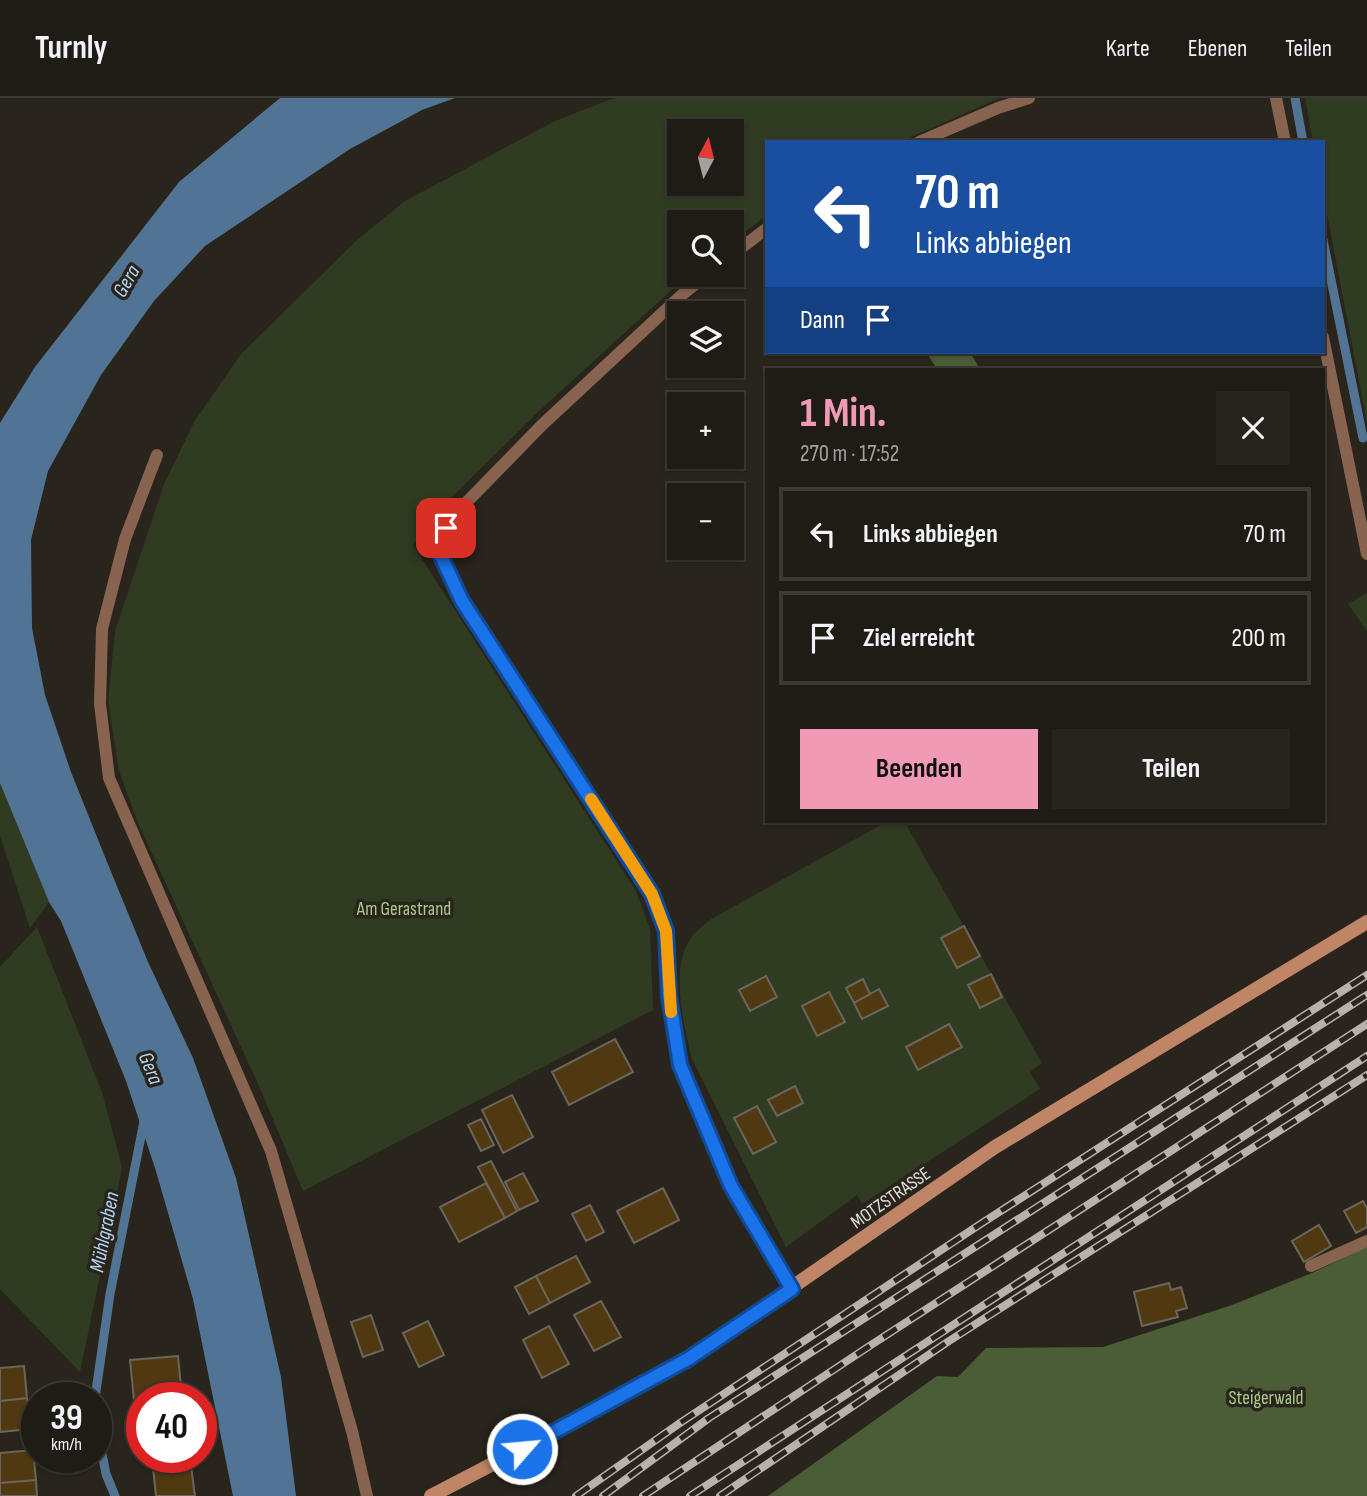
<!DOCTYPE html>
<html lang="de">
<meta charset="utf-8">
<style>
body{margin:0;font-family:"Sofia Sans Condensed",sans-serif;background:#27241e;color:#f1f3f6;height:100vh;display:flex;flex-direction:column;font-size:26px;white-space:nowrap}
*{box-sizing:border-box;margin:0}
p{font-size:23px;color:#a1a1a0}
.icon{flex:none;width:38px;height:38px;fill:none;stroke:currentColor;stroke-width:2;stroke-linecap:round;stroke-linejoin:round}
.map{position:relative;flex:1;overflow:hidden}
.panel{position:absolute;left:765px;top:270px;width:560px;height:455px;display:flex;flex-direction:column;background:#1f1b15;border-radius:0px;box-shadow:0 2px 5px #0004,0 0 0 2px #3c3934}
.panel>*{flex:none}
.guide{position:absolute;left:765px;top:42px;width:560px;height:214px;border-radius:0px;box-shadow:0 2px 5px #0004,0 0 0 2px #3c3934;background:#1a4fa0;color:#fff;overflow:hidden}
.needle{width:46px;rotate:7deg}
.tools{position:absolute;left:667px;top:21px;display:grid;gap:14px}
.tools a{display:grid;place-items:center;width:77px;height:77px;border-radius:0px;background:#1f1b15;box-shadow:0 2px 5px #0004,0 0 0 2px #3c3934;font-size:35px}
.speed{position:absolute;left:21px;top:1284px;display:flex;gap:14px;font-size:35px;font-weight:700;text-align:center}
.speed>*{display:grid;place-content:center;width:91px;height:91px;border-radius:50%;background:#1f1b15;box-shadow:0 2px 5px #0004,0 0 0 2px #3c3934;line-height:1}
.speed small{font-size:18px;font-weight:400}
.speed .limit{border:10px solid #d22;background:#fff;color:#111}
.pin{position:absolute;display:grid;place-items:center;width:60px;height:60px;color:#fff;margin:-30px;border-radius:14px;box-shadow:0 4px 10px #0006}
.me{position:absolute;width:77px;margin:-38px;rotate:63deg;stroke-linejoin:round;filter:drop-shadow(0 0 5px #0008)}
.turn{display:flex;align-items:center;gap:24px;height:147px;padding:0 35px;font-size:32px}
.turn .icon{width:91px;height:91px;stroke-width:2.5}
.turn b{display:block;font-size:49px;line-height:60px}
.then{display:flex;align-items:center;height:66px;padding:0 35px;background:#0003;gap:14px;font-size:26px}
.round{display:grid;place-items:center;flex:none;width:74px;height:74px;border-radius:0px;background:#27241e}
.head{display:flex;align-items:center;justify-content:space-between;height:119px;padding:0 35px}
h1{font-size:42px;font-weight:700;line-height:52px;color:#f09ab6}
.cta{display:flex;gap:14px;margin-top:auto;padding:14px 35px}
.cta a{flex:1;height:80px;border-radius:0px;background:#f09ab6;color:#111;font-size:28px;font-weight:700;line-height:80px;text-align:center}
.cta a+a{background:#27241e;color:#f1f3f6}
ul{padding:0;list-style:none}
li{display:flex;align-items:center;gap:21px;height:94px;margin:0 14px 10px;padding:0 21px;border:4px solid #3c3934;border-radius:0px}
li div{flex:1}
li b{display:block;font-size:26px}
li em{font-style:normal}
header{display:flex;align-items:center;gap:42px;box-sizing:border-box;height:98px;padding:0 35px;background:#1f1b15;border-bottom:2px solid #3c3934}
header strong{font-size:33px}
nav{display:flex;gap:38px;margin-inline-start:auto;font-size:24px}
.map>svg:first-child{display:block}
.green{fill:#2f3c21;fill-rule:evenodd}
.forest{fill:#4a5d36}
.water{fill:#527494}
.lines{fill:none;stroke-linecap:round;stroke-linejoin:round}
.stream{stroke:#527494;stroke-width:9}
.building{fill:#503910;stroke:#6b665d;stroke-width:2}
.lane{stroke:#886350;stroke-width:12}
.secondary{stroke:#c08567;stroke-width:14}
.rail-casing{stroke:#b7b2ad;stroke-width:8}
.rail{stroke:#29241c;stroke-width:5;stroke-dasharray:16;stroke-linecap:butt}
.route-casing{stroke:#114b97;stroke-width:18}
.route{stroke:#1a73e8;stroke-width:12}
.slow{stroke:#f59e0b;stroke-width:12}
.labels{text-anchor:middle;stroke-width:7;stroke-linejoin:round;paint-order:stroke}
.park-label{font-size:19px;fill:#abcb8a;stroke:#29241c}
.street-label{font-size:19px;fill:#e3dfda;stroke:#29241c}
.water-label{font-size:21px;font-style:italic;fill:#b5d6f6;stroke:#29241c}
</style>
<header>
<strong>Turnly</strong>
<nav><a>Karte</a><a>Ebenen</a><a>Teilen</a></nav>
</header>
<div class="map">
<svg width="1367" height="1398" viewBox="0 0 1367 1398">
<rect width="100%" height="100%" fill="#29241c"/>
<path class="green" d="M614,0H1000L900,44H766V118L732,143V124H679V177H688L539,313L454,397L413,447L636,793L650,831L653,912L303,1093L259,988L138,725L119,673L108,603L115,533L164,386L194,324L241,256L358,141L405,103L555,23ZM732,33V86H679V33Z
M1305,0H1367V325L1323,95V44H1313Z
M1367,495V533L1348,506Z
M0,685L49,804L30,830L0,738Z
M888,723H904L1042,965L1030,974L1040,991L862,1106L857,1097L786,1149L692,961C684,928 669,870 691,840C696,833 704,827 711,821Z
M37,829L103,997L122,1070L80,1274L0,1191V869Z"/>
<path class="forest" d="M926,254H970L980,271H937Z
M1367,1149V1398H768L937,1278L958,1279L986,1250L1103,1249L1232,1207L1312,1175Z"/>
<path class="water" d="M280,0H455L422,12L350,51L205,148L154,203L101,277L48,373L31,442L32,530L45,597L71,674L105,759L148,864L193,960L236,1080L281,1279L296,1398H233L193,1201L155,1070L126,983L61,823L49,804L0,685V325L35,269L179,84Z"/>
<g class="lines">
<path class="stream" d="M1295,0L1303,44
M1323,142L1363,340
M95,1300L110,1196L144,1023
M96,1325L106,1376L115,1398"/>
</g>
<path class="building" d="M964,828L980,858L957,870L941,840Z
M991,876L1002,899L980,910L968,887Z
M766,878L777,899L750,913L739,892Z
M863,881L870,896L854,905L846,890Z
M879,891L888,908L862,921L854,905Z
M829,894L845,924L817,938L802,908Z
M949,926L962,949L918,972L906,949Z
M615,941L633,974L569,1007L552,974Z
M795,988L803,1005L777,1018L768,1002Z
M512,997L533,1039L503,1055L482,1012Z
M757,1008L776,1044L753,1056L734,1020Z
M481,1021L494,1047L481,1053L468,1027Z
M491,1063L517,1113L505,1120L478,1069Z
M523,1075L538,1103L519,1112L505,1084Z
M486,1085L505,1120L459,1144L440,1109Z
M663,1090L679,1122L634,1145L617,1113Z
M1363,1103L1367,1110V1129L1356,1135L1344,1113Z
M590,1107L604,1134L586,1143L572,1116Z
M1319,1127L1331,1148L1304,1164L1292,1143Z
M576,1158L590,1184L550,1205L536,1178Z
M536,1178L550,1205L529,1216L515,1189Z
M1169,1185L1171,1192L1181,1189L1187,1210L1176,1213L1178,1219L1142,1228L1134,1194Z
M601,1203L621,1239L594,1253L574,1217Z
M371,1217L383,1252L363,1259L351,1224Z
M428,1223L444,1257L419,1269L403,1235Z
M549,1228L569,1266L542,1280L523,1242Z
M178,1258L182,1300H142V1322H136L130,1262Z
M24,1268L27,1300L0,1303V1270Z
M27,1300L30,1331L0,1334V1303Z
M33,1352L36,1382L0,1385V1355Z
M152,1360H190L195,1398H156Z
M36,1382L37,1398H0V1385Z"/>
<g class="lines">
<path class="lane" d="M1276,0L1285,44
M919,44L998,10L1029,0
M732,157L766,131
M707,177L684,195L542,327L462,409L446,430L440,456L462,503L652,796L666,833L669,898L680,967L731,1088L792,1191
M1323,239L1367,456
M157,357L125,441L102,531L100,606L109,680L271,1053L352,1333L367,1398
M1311,1168L1367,1143"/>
<path class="secondary" d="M431,1398L589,1316L688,1261L995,1049L1367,824"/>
<defs>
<path id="rail" d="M576,1398L680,1325L979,1127L1367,877
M603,1398L709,1320L1367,897
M643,1398L871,1247L1367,926
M690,1398L1367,958
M720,1398L949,1243L1367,977"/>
</defs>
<use href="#rail" class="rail-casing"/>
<use href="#rail" class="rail"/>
</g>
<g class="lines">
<defs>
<path id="route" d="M446,430L440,456L462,503L652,796L666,833L669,898L680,967L731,1088L792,1191L688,1261L522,1351"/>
</defs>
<use href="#route" class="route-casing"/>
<use href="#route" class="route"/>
<path class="slow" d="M591,701L652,796L666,833L671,914"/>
</g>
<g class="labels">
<g class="park-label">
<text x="404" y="817">Am Gerastrand</text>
<text x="1266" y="1306">Steigerwald</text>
</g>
<g class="street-label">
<text transform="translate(890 1099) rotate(-35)" y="7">MOTZSTRASSE</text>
</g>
<g class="water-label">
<text transform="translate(126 183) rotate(-60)" y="7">Gera</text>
<text transform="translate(151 970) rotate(67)" y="7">Gera</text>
<text transform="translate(104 1134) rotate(-79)" y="7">Mühlgraben</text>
</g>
</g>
</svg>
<div class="tools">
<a><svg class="needle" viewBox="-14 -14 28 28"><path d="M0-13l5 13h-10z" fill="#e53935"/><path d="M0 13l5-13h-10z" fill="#a1a1a0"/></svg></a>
<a><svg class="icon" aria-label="search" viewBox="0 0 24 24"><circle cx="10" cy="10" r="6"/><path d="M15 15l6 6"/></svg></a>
<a><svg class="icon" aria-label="layers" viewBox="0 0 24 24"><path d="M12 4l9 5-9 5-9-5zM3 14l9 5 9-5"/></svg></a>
<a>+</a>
<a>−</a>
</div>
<div class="speed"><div>39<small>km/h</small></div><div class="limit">40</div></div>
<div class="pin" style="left:446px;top:430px;background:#d93025"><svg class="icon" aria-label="arrive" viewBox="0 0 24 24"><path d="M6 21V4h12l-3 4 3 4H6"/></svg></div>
<svg class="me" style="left:522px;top:1351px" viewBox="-20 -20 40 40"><circle r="17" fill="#1a73e8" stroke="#fff" stroke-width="3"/><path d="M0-11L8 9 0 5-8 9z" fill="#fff"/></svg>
<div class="guide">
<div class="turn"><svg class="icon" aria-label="left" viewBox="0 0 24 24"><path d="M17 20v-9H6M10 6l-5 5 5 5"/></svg><div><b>70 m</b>Links abbiegen</div></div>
<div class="then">Dann<svg class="icon" aria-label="arrive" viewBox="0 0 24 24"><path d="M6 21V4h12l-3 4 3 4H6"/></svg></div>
</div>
<section class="panel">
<div class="head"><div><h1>1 Min.</h1><p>270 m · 17:52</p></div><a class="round"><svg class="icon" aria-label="close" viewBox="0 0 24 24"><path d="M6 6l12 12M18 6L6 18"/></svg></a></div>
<ul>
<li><svg class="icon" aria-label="left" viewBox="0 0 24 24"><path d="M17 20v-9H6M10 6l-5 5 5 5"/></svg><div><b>Links abbiegen</b></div><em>70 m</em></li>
<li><svg class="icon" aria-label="arrive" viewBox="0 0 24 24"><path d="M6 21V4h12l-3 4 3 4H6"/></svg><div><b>Ziel erreicht</b></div><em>200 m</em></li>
</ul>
<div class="cta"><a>Beenden</a><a>Teilen</a></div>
</section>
</div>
